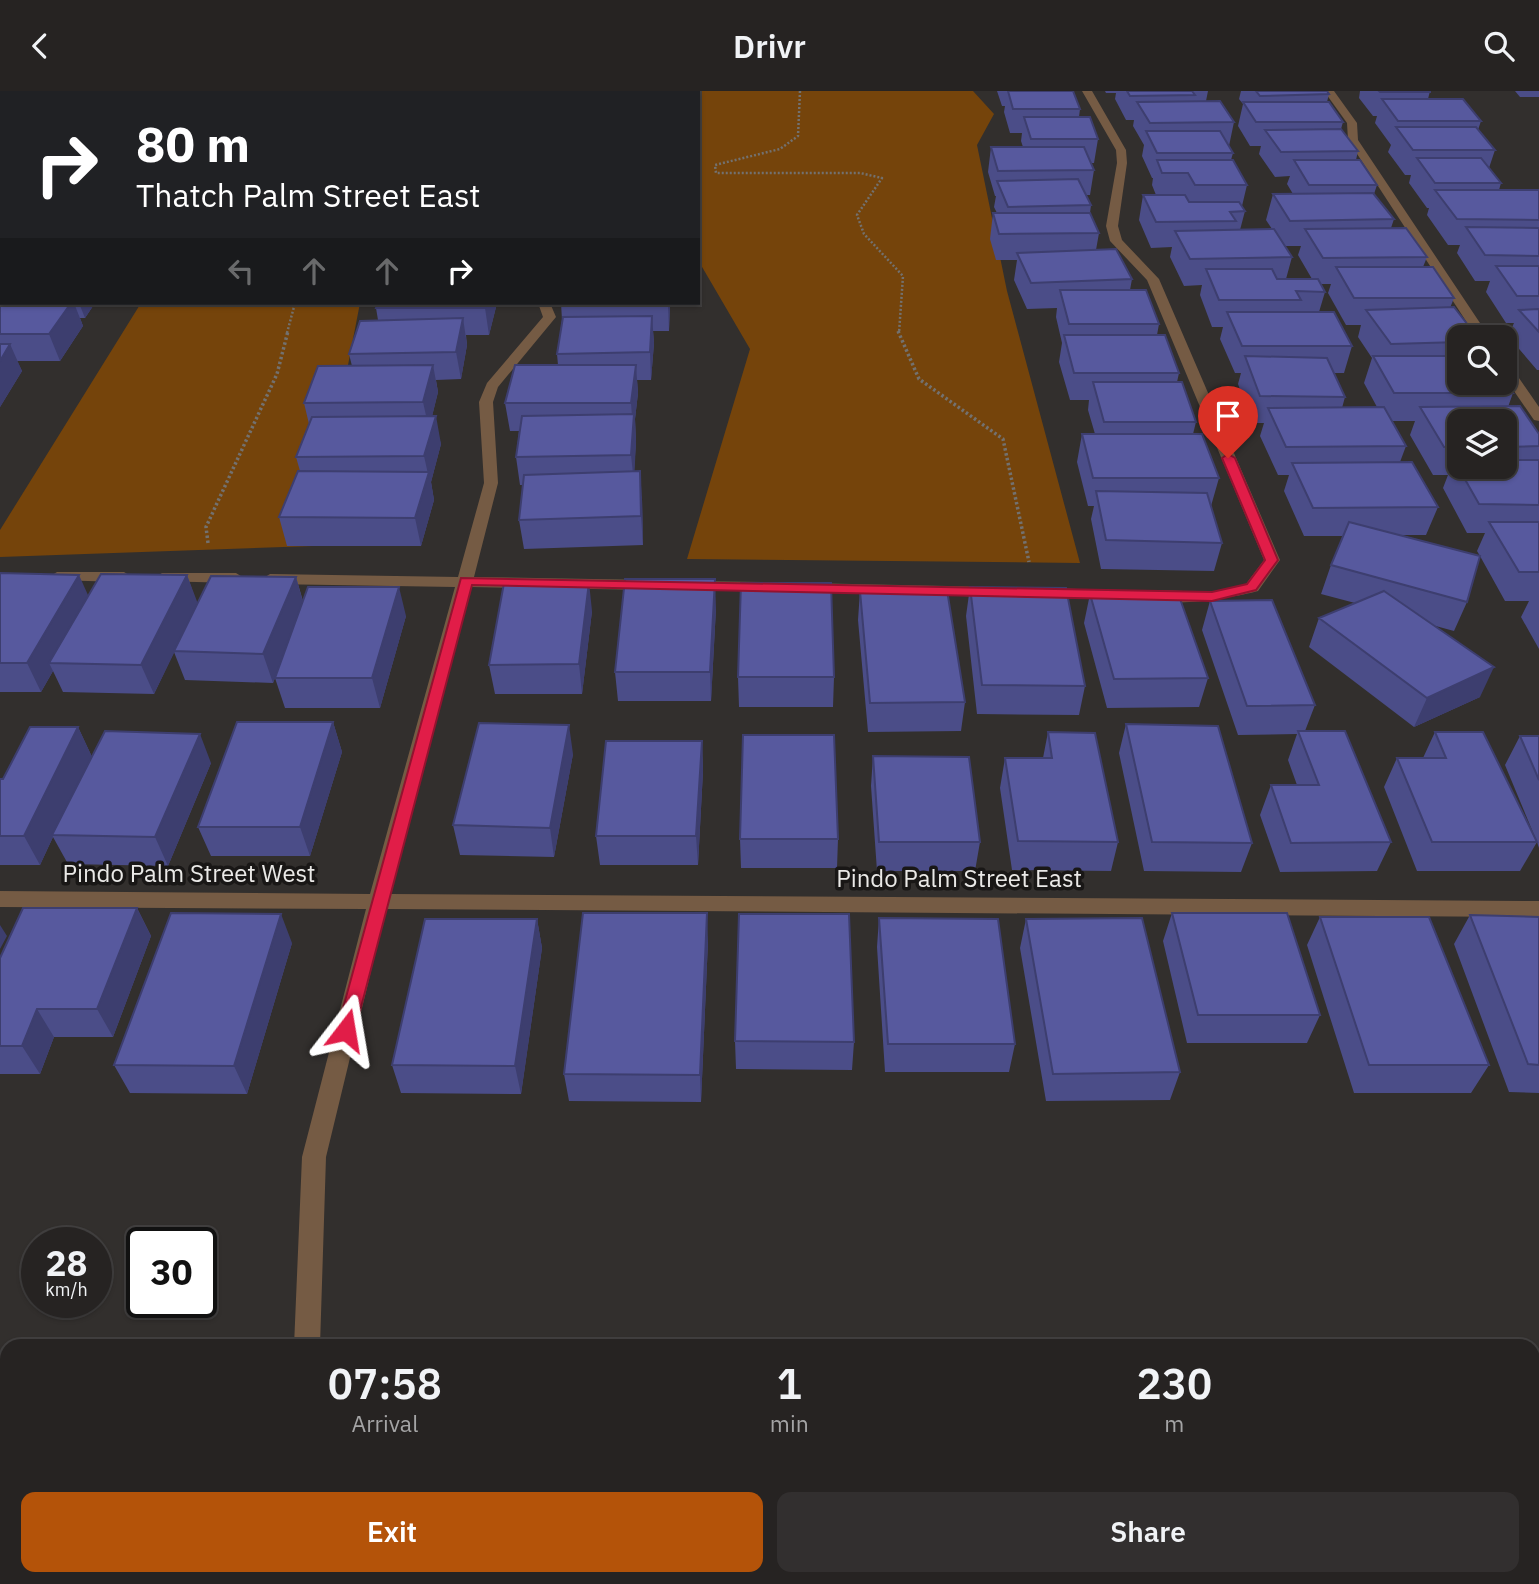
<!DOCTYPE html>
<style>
body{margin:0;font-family:"IBM Plex Sans",sans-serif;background:#322f2f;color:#f1f3f6;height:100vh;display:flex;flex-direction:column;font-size:26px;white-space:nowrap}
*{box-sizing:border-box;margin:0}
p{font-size:23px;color:#a4a4a5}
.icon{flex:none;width:38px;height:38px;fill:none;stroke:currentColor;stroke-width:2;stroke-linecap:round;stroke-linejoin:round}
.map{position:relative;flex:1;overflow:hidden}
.drawer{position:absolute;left:0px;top:1248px;width:1540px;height:247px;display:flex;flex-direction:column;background:#262322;border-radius:21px 21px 0 0;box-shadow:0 2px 5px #0004,0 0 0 2px #424040}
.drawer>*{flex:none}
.hud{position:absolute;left:0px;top:0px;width:700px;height:214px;box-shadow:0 2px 5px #0004,0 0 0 2px #424040;background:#202124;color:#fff;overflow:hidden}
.fabs{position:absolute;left:1447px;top:234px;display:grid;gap:14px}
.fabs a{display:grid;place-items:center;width:70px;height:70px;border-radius:14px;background:#262322;box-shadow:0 2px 5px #0004,0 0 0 2px #424040;font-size:35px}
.speed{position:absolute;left:21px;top:1136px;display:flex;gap:14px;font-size:35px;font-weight:700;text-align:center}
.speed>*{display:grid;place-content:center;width:91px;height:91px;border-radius:50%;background:#262322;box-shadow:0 2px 5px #0004,0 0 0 2px #424040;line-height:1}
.speed small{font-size:18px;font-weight:400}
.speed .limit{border:4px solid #111;border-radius:10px;background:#fff;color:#111}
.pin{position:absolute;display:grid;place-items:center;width:60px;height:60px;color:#fff;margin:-72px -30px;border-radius:50% 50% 50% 0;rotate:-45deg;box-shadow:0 0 7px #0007}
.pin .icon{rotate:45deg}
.me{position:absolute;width:77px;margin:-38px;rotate:14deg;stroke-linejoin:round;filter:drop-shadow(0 0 5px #0008)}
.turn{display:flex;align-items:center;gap:24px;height:147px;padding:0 21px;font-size:32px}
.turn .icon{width:91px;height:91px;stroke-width:2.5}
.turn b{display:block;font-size:49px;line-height:60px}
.lanes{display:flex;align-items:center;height:66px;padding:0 21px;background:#0003;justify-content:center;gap:35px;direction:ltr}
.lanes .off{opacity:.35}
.eta{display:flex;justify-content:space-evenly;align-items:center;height:119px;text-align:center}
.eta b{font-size:42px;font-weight:600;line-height:49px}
.action{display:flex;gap:14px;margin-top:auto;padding:14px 21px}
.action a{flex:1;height:80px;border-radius:14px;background:#b45309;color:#fff;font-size:28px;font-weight:600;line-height:80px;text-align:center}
.action a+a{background:#322f2f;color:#f1f3f6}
header{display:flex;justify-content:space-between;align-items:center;height:91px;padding:0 21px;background:#262322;font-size:32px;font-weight:600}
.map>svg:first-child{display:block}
.green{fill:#75440b}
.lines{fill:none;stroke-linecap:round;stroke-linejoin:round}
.path-far1{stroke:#73716f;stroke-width:2.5;stroke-dasharray:2 2;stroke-linecap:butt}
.path{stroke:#73716f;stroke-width:3.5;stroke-dasharray:2.5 2.5;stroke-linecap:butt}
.minor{fill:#755b44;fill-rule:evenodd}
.wall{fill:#4b4d88;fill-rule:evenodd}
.shaded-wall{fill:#3d3e6f}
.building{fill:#57599e;stroke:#3d3e6f;stroke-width:2}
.route{fill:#e11d48;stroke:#92132f;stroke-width:2}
.labels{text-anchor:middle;stroke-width:7;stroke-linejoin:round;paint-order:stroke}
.street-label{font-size:24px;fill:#eae9e7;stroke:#191716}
</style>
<header><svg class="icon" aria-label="back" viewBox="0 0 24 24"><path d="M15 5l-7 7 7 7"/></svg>Drivr<svg class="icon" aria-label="search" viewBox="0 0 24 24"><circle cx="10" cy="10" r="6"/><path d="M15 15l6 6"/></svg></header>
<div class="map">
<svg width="1539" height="1493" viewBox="0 0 1539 1493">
<rect width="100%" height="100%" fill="#322f2d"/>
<path class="green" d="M687,0H973L994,23L977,54L1007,200L1080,472L687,468L750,258L698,169V2Z
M141,212H360L313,455L0,466V439Z"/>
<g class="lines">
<path class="path-far1" d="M800,0L798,45L780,58L715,74L716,82H860L882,87L857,124L864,143L903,185L899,242
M287,242L295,212"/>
<path class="path" d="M898,240L919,288L1003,348L1029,471
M208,452L206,436L277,283L288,240"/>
<path class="minor" d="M538,0H548L537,2Z
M1082,0H1092L1126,59L1127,72L1118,135L1122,149L1159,188L1280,469L1258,500C1236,506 1162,520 1147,504L1155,499L1212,501L1246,493L1264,469L1147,189L1110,150L1106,135L1117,72L1116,59Z
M1324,0H1334L1357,32L1358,49L1490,247H1477L1348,49L1347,32Z
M538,212H550L556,226L498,296L493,311L498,392L474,486L649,489L657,494L649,499L471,496L390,803L1539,810V826L386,818L326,1066L320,1255H294L302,1066L366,818L0,816V800L370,803L455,496L270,493L262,488L270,483L458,486L484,392L479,311L487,292L543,226Z
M1505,273L1510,274L1539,316V330L1534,329L1505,287Z
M57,481H124L132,486L124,491L51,489L49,486Z
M162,482H236L244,487L236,492L156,490L154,487Z
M690,490L765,491L773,496L765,501L684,498L682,495Z
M805,492L996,496L1004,501L996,506L799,500L797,497Z
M1040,497L1115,499L1123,504L1115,509L1034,506L1032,502Z
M309,1488H337L338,1493H310Z"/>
</g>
<path class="wall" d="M0,0H81L82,2H2V132L0,135Z
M112,0H218L219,1L113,2Z
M414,0H510L509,2H414Z
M558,0H648V2H558Z
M997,0H1073L1080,18L1079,26L1098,48L1094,72H1091L1094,79L1090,104H1086L1091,114L1090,122L1099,142L1096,159L1132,188L1130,199L1159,233L1157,244L1179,282L1177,291L1196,331L1193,343L1219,387L1211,415L1222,452L1214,480L1101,478L1091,428L1094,415H1088L1077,371L1082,343H1095L1088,319L1089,309H1070L1059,271L1062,252L1056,226L1057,217L1027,218L1014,189L1017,169H996L990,148L993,122H997L994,116L996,105H995L988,81L991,56H1023L1021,50L1022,42H1010L1004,21L1005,15H1002Z
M1105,0H1208L1206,10L1234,31L1229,55L1233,62L1231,69L1247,94L1242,115L1245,120L1240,139L1272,138L1266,129L1273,103H1293L1287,93L1290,85L1275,86L1259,63L1261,55H1250L1238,35L1243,13L1239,8L1241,0H1218H1327L1329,3L1327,11L1343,31L1341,38L1358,60L1356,69L1377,94L1374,103L1394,128L1391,137L1427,166L1423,176L1454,207L1450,217L1460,247V292L1513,302L1508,316L1539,343V558L1521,526L1529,510H1505L1480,465L1467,511L1454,540L1432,534L1480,606L1414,636L1309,556L1319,527L1355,512L1321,503L1331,474L1343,445H1304L1284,400L1289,384H1278L1260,345L1264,332H1252L1238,293L1241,282H1235L1220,248L1223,236H1212L1200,204L1202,194L1184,195L1170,166L1172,156L1151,157L1139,129L1143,104H1156L1152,94L1153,87H1152L1142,65L1144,54L1133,35L1134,29H1126L1115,8L1116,2H1106ZM1285,155H1301L1298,164L1312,188H1286L1292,166ZM1321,193H1331L1328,202L1346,234H1361L1358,246L1372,267L1364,292L1377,316L1342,317L1345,306L1334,282H1344L1352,255L1319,221L1325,201ZM1391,330H1415L1410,344L1433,384H1448L1443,397L1467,442H1485L1477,460L1480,465L1401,444H1426L1438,416L1400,371L1406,355ZM1460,331H1505V376H1460Z
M1352,0H1430L1428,8L1481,30L1478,39L1495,59L1489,77L1501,92L1499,99H1539V279H1537L1508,245L1514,232H1506L1486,201L1490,190H1475L1457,162L1460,154H1448L1427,124L1429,117H1427L1409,92L1411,84H1405L1388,61L1391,54L1375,32L1377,25H1373L1359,7L1360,0Z
M1515,0H1539V6H1520Z
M0,167H2V212H95L85,227H80L83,235L60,270H17L22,280L0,316Z
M497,212L489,244H466L467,254L461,288L436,289L438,301L432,325L441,353L431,391L434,409L421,455H287L279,426L300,380L296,366L309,333L304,312L352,275L349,263L378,229L376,217Z
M561,212H670L669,240H653L654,252L651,289H637L638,302L635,328L636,351L634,380L642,408L643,454L524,458L519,429L523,394H520L516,366L519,340H510L505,312L558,274L557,263L562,229Z
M0,482L88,505L187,484L197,513L296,486L303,510L406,525L380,617H285L275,587L281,572L273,592L185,589L174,561L154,603L63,601L53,580L41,601H0Z
M970,496L1085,595L1079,624L977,623L966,525Z
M860,500L965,611L961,640L868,641L858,529Z
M1090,503L1208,587L1199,616L1107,617L1084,532Z
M1210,510L1315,614L1305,640L1391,751L1377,780L1280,781L1260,724L1271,694H1297L1288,669L1297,643L1238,644L1202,539Z
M716,517L711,610H618L615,581Z
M592,520L582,603H495L489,574Z
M738,586H834L833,616H739Z
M333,631L342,661L310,765H211L198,736Z
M1126,633L1252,752L1241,781L1144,780L1119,662Z
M78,636L92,666L211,672L168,775L68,773L53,746L40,774H0V688H3Z
M1048,641L1118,751L1111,780L1012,779L1000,697L1005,667H1043Z
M1435,641L1537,751L1505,674L1520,645H1539V757L1537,751L1520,780H1417L1384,696L1397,667H1423Z
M702,650L703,680L698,774H600L596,745Z
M573,663L554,766L460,764L453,734Z
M873,665L980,751L975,780H877L871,695Z
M740,748H838L837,777H741Z
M137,817L151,845L113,946H54L40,983H0V867Z
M1172,822L1320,924L1307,952H1187L1163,850Z
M1470,824L1539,826V1002L1509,1001L1454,853Z
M1320,826L1489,974L1471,1002H1354L1307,854Z
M879,827L1015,953L1009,981H885L877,856Z
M537,828L542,857L521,1003L401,1002L392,974Z
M1026,828L1180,981L1170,1009L1046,1010L1020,857Z
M708,850L701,1011L569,1010L564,983Z
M292,852L247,1003L130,1002L114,974Z
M735,950L854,951L852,979L736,978Z
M1019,1488H1180L1181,1493H1020Z
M1222,1488H1398L1399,1493H1223Z
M1421,1488H1533L1539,1493H1422Z"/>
<path class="shaded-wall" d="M58,0H81L82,2H59Z
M200,0H218L219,1L200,2Z
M2,94V132L0,135V96Z
M71,212H74L83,235L60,270L49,243Z
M79,212H95L85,227Z
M486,212H497L489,244L485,217Z
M668,212H670L669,240L668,213Z
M652,225L654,252L651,289L650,261Z
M463,227L467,254L461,288L456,261Z
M10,253L22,280L0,316V270Z
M433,274L438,301L429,338L423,311Z
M636,274L638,302L635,328L636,351L634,392L631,364L633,339L631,312Z
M436,325L441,353L431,391L434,409L421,455L415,427L428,383L424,365Z
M640,380L642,408L643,454L641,425Z
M79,484L92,513L49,572L53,580L41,601L27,572Z
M187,484L198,513L154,603L141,574Z
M296,486L304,515L273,592L263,563Z
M715,488L716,517L711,610L710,581Z
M589,491L592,520L582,603L579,573Z
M399,496L406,525L380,617L372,587Z
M1494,576L1480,606L1414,636L1427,607Z
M333,631L342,661L310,765L300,736Z
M569,634L573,663L554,766L550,737Z
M78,636L92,666L52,744L53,746L40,774L24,745Z
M200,643L211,672L168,775L155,746Z
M702,650L703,680L698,774L696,745Z
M137,817L151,845L113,946L97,918Z
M707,822L708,850L701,1011L700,984Z
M281,823L292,852L247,1003L234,975Z
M537,828L542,857L521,1003L515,975Z
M0,834L7,845L0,858Z
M37,918L54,946L40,983L22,955Z
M224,1488H243L242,1493H223Z
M577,1488H584V1493H576Z"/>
<path class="building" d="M558,0H626L625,2H558Z
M1008,0H1073L1080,18H1013Z
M1127,0H1192L1195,4L1130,5Z
M1256,0H1327L1329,3L1260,5Z
M1379,0H1430V1H1380Z
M1382,8H1463L1481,30H1398Z
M0,10H2V25H0Z
M1220,10L1234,31L1150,32L1137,11Z
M1243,11H1329L1343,31H1256Z
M1024,26H1090L1098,48H1031Z
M0,33H2V55H0Z
M1396,36H1476L1495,59H1413Z
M1341,38L1358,60L1281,61L1265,39Z
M1146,40H1220L1233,62H1157Z
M991,56H1084L1094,79L998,80Z
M0,63H2V87H0Z
M1417,67H1481L1501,92H1435Z
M1157,69H1233L1247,94H1195L1188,82H1162Z
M1294,69H1360L1377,94H1309Z
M1078,88L1091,114L1008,116L997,90Z
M1435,99H1539V129L1457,128Z
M1373,102L1394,128L1290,130L1273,103Z
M1143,104H1185L1189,111H1239L1245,120L1230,121L1236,130L1156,131Z
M993,122H1090L1099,142L999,143Z
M1466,136L1539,137V165L1485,164Z
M1406,137L1427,166L1323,167L1305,138Z
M1274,138L1292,166L1190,168L1175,140Z
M1116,158L1132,188L1031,192L1017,162Z
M0,167H2V201H0Z
M1496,175H1539V205H1517Z
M1336,176H1433L1454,207H1354Z
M1206,178H1272L1277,188H1318L1325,201L1296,200L1301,209H1219Z
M1060,199H1146L1159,233H1069Z
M0,208H2V212H71L49,243H0Z
M378,212H486L485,217H376Z
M561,212H668V213L561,215Z
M1454,216L1478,247H1460V251L1391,253L1366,219Z
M1539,218V241L1519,219Z
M1227,221H1334L1352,255H1242Z
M652,225L650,261L557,263L563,226Z
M463,227L456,261L349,263L360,230Z
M1064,244H1165L1179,282H1074Z
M0,253H10L0,270Z
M1245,265L1327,267L1345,306L1260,305Z
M1373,265H1460V292H1505V290L1513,302H1394Z
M433,274L423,311L304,312L318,275Z
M515,274H636L631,312H505Z
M1093,291H1182L1196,331H1104Z
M1520,315L1539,343V355L1505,356V331H1460V356H1444L1420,316Z
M1384,316L1406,355L1286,356L1268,317Z
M634,323L631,364L516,366L522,325Z
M436,325L424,365L296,366L312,326Z
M1082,343H1202L1219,387H1093Z
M1454,369H1460V376H1505V369H1539V414L1479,413Z
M1412,371L1438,416L1313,417L1292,372Z
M298,380L429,381L415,427L279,426Z
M640,380L641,425L519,429L524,384Z
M1096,400L1207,402L1222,452L1106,449Z
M1349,431L1480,465L1467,511L1331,474Z
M1489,431H1539V481H1519Z
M0,482L79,484L27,572H0Z
M101,483L187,484L141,574L49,572Z
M211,485L296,486L263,563L174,560Z
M625,488H715L710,581H615Z
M589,491L579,573L489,574L504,492Z
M741,492H831L834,586H738Z
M308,496H399L372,587H275Z
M970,496L1066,497L1085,595L982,594Z
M947,499L965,611L870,612L860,500Z
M1384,500L1494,576L1427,607L1319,527Z
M1178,502L1208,587L1114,588L1090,503Z
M1272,509L1315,614L1247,615L1210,510Z
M237,631H333L300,736H198Z
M479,632L569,634L550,737L453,734Z
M1126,633L1218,635L1252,752L1152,751Z
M30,636H78L24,745H0V688H3Z
M105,640L200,643L155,746L52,744Z
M1298,640H1345L1391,751L1291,752L1271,694H1319Z
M1048,641L1095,642L1118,751L1018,750L1005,667H1052Z
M1435,641H1483L1537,751H1432L1397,667H1446Z
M743,644H834L838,748H740Z
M1520,645H1539V689Z
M606,650H702L696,745H596Z
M873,665L969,666L980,751H879Z
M23,817H137L97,918H37L22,955H0V867Z
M171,822L281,823L234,975L114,974Z
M583,822H707L700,984L564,983Z
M1172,822H1287L1320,924H1198Z
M739,823H849L854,951L735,950Z
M1470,824L1539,826V974L1528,973Z
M1320,826H1429L1489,974H1369Z
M879,827L998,828L1015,953H888Z
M1142,827L1180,981L1053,983L1026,828Z
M425,828H537L515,975L392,974Z
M1533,1309L1539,1310V1493H1449L1447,1488H1533Z
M140,1488H224L223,1493H140Z
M396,1488H577L576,1493H395Z
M630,1488H779V1493H630Z
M823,1488H990V1493H823Z
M1029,1488H1180L1181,1493H1030Z
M1241,1488H1398L1399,1493H1242Z"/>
<path class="route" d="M1228,363L1235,367L1278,469L1256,499L1212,510L472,494L355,939L352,944H340L337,939L461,487L1212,501L1247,493L1265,469L1222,367Z"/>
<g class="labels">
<g class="street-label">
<text x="189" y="791">Pindo Palm Street West</text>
<text x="959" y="796">Pindo Palm Street East</text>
</g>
</g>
</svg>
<div class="fabs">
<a><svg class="icon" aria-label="search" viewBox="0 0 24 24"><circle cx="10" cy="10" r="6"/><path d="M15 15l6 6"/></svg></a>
<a><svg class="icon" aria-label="layers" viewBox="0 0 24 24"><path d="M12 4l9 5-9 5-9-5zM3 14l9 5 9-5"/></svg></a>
</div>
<div class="speed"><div>28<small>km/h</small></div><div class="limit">30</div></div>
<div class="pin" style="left:1228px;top:367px;background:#d93025"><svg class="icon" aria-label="arrive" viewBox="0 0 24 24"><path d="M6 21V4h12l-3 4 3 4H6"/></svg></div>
<svg class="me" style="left:346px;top:939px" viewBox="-20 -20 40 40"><path d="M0-17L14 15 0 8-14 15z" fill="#e11d48" stroke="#fff" stroke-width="4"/></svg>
<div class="hud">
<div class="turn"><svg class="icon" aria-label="right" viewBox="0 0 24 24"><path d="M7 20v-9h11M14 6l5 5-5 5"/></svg><div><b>80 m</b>Thatch Palm Street East</div></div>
<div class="lanes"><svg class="icon off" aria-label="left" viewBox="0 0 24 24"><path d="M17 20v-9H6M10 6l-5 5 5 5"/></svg><svg class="icon off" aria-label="ahead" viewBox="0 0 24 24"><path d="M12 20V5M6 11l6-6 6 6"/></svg><svg class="icon off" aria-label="ahead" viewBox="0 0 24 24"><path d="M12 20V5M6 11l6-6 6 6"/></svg><svg class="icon" aria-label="right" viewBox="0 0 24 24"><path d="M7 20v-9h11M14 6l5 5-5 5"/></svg></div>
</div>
<section class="drawer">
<div class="eta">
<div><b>07:58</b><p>Arrival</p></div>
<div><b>1</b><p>min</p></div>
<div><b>230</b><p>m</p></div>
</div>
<div class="action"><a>Exit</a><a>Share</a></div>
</section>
</div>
